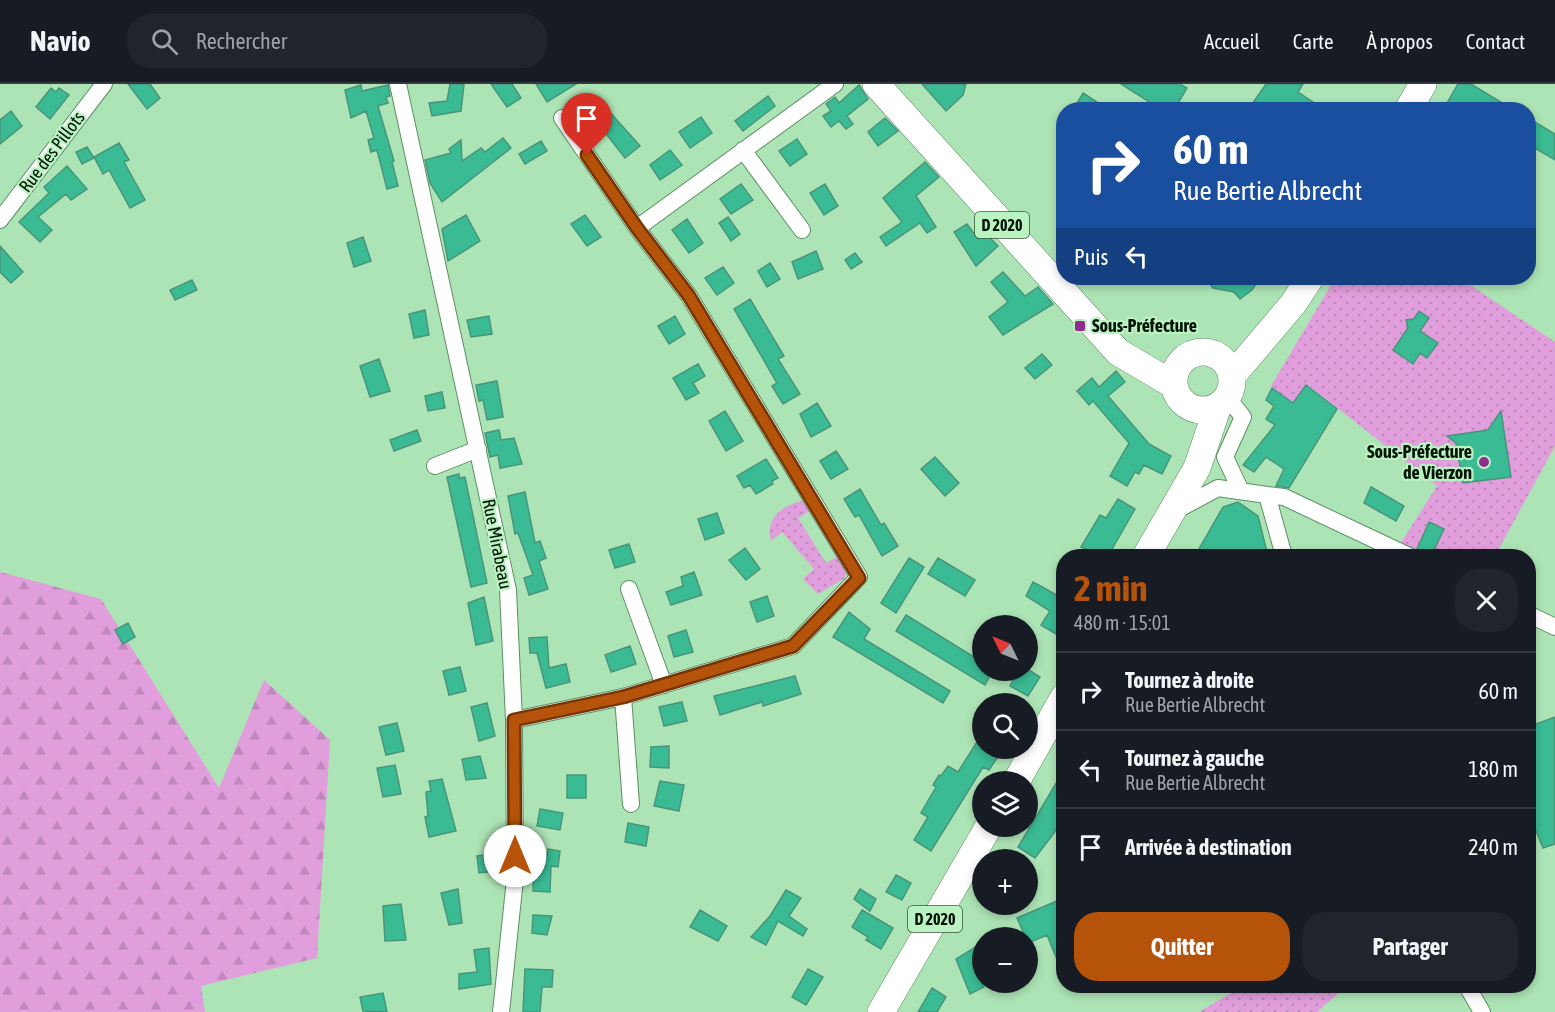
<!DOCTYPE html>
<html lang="fr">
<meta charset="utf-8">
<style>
body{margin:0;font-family:"Asap Condensed",sans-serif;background:#20242c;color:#f1f3f6;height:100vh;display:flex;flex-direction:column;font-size:22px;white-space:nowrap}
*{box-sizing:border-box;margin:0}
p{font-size:20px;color:#9ea1a6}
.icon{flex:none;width:33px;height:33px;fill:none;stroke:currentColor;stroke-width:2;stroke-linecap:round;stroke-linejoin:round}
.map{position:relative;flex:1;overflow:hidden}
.drawer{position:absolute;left:1056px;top:465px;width:480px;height:444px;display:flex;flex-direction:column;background:#171b24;border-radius:24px;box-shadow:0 3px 9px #0003}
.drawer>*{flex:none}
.banner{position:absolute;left:1056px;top:18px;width:480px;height:183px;border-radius:24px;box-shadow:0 3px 9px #0003;background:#1a4fa0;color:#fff;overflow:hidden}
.needle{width:39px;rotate:313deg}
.tools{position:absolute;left:972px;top:531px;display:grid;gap:12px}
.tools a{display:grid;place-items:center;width:66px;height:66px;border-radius:50%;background:#171b24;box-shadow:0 3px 9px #0003;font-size:30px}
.pin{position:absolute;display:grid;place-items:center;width:51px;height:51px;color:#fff;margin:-62px -26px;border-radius:50% 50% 50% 0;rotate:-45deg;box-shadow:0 0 6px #0007}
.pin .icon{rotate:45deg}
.me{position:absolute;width:66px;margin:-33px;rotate:0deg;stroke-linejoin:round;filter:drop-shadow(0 0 4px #0008)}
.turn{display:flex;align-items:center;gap:21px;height:126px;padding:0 18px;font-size:27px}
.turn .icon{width:78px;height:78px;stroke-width:2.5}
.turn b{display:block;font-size:42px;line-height:51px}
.then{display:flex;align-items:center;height:57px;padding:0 18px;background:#0003;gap:12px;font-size:22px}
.round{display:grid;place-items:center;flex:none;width:63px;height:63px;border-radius:24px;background:#20242c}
.overview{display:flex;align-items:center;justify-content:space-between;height:102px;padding:0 18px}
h1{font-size:36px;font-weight:700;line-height:45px;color:#b45309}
.button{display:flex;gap:12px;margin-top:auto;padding:12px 18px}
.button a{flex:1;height:69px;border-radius:24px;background:#b45309;color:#fff;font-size:24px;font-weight:700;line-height:69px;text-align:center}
.button a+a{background:#20242c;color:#f1f3f6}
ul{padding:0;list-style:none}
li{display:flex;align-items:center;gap:18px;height:78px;padding:0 18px;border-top:2px solid #363941}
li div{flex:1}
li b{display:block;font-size:22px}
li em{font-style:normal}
header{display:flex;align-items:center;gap:36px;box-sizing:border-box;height:84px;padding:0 30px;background:#171b24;border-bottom:2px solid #363941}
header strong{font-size:28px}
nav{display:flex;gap:33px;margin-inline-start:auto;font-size:21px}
.search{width:420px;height:54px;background:#20242c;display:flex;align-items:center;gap:15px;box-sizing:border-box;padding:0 21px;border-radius:24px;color:#9ea1a6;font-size:22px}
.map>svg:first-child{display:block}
.grass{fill:url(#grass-dots)}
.forest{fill:url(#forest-firs)}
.building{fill:#3abb94;stroke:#49957b;stroke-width:1.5}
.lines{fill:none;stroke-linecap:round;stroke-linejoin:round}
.minor-casing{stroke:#5b9064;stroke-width:18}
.primary-casing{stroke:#5b9064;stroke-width:28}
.minor{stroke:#fff;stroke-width:16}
.primary{stroke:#fff;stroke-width:27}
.route-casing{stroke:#753606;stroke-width:15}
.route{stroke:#b45309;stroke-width:10}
.poi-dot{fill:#922b90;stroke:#baf2c2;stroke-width:2}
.labels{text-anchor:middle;stroke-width:4.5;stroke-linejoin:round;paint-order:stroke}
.shield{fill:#baf2c2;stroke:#38563d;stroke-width:1.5}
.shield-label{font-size:16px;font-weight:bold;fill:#011304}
.street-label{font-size:18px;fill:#011304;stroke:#baf2c2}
.poi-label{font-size:18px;font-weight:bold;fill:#011304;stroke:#baf2c2;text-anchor:start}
</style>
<header>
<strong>Navio</strong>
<div class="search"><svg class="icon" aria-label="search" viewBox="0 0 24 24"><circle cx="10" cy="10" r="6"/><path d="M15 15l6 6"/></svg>Rechercher</div>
<nav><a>Accueil</a><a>Carte</a><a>À propos</a><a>Contact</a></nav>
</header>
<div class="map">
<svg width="1555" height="928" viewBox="0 0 1555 928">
<defs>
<pattern id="grass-dots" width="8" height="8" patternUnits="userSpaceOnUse" patternTransform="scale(1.5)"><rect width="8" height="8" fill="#e19edc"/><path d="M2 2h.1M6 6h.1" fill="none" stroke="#bf87bb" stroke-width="1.8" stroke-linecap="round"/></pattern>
<pattern id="forest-firs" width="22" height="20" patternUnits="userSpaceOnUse" patternTransform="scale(1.5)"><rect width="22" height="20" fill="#e19edc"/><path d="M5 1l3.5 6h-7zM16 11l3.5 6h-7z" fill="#bf87bb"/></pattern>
</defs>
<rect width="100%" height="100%" fill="#ade4b5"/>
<path class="grass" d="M1335,194H1460L1555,258V362L1495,472H1414L1397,465L1437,402L1308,301L1292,319L1271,302Z
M803,417L812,426L798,434L826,479L839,472L846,486L845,494L818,510L803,495L814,485L782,448L771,457C765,434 782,421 803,417Z
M1243,902H1347L1317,928H1199Z"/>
<path class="forest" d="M0,488L101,515L219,704L264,596L330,656L317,874L201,902L205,928H0Z"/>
<path class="building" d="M128,0H150L160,14L147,25Z
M450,0H464L461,27L432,32L429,19L447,17Z
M491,0H512L521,14L507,23Z
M536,0H576L547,18Z
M922,0H966L963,11L946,27Z
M1121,0H1180L1187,4L1174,26H1162Z
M1266,0H1303L1298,8L1325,26H1248Z
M1458,0H1471L1514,26H1443Z
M361,1L362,7L388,1L390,12L386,13L388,19L378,22L394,77L392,78L398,102L387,105L377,66L371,68L368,56L374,54L366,27L351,34L345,6Z
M859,1L868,15L847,32L853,40L846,45L839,37L831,43L823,32L831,27L826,20L835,13L839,19Z
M51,4L56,8L59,4L69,11L50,35L36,23Z
M1083,9L1109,26H1073Z
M768,12L775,22L743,47L735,37Z
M599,16L640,62L625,74L600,42L597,45L584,30Z
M11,27L22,42L0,60V36Z
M701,33L712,49L690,64L679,48Z
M885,34L898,47L878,62L868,48Z
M1528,34L1555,50V76L1528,60Z
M503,54L511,64L442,118L430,99L425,76L451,69L449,65L461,56L462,77L481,64L485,68Z
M797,55L807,70L790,82L779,67Z
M541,57L547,67L525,80L519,70Z
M119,59L129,76L124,78L145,116L130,124L109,86L103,90L94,73Z
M87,63L94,74L82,80L76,68Z
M670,66L682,81L660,96L650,81Z
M925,78L939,93L916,112L936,143L927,149L920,139L886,162L880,153L902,138L883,114Z
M67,82L87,105L71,116L66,110L38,133L52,146L40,158L19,138L49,109L44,103Z
M741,100L753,116L731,130L720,115Z
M825,100L838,122L824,131L810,109Z
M466,131L480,157L448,177L442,145Z
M585,131L601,153L587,162L571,140Z
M728,133L740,150L731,157L719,139Z
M687,135L703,159L689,169L672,146Z
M967,140L978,155L985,149L998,162L976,182L954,148Z
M363,153L371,177L354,183L347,159Z
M0,162L23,188L11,199L0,188Z
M816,167L823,185L798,195L792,178Z
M855,169L862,178L851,185L845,176Z
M770,179L780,195L767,203L758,187Z
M723,183L734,199L717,211L705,194Z
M1003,188L1025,212L1038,203L1053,220L1003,251L989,233L1008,218L991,198Z
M1206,194H1260L1252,206L1240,215L1234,208L1213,204Z
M192,196L197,206L175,216L170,206Z
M750,215L784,272L778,275L800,310L783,320L772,302L777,299L734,225Z
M425,226L429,251L414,254L409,230Z
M1419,227L1429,234L1420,247L1438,259L1427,274L1420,269L1413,280L1393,266L1408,244L1406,236L1414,235Z
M489,232L492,250L471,253L467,236Z
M675,232L685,250L669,260L658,242Z
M1042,270L1052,281L1035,295L1025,284Z
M379,275L390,307L370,313L360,282Z
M698,280L705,292L693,299L699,309L686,316L673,294Z
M1116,287L1125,298L1108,312L1149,360L1171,372L1162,390L1144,381L1139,390L1135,388L1127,402L1110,392L1129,359L1093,317L1089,321L1077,307L1092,294L1099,303Z
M497,297L503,333L487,336L483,316L479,317L476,301Z
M1306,301L1337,325L1289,404L1276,402L1284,385L1266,373L1254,388L1243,381L1275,341L1266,335L1274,322L1266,316L1272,304L1293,319Z
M442,308L445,324L428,327L425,312Z
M817,319L831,342L811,353L800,330Z
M725,327L743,357L726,367L709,337Z
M1501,327L1511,393L1463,399L1456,359L1447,352L1488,346Z
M417,346L421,357L394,367L390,356Z
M499,346L501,356L514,354L522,380L500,384L498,371L490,373L485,349Z
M836,367L848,385L831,395L820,377Z
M935,373L959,399L945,412L921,385Z
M766,375L778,394L772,397L773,400L756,410L750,401L744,404L737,392Z
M459,390V394L465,393L487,499L471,503L447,393Z
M1371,403L1404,422L1396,437L1364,419Z
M860,405L881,441L884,439L898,462L882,472L859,431L855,433L844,415Z
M525,408L535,459L540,457L546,474L539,477L548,505L529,511L524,494L533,491L518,449L515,450L508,412Z
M1118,415L1135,425L1108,472H1098L1081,463L1100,431L1106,434Z
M1238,418L1258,432L1268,472H1195L1223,423Z
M717,429L724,449L705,456L698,435Z
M1429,438L1444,445L1431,472H1419L1417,465Z
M629,460L635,478L615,484L609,466Z
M745,464L760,485L746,496L729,476Z
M909,474L924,483L896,529L881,519Z
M938,474L975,496L965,512L928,490Z
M694,488L702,511L671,521L666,508L683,502L681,493Z
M1033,498L1064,515V537L1056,550L1041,541L1050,527L1026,512Z
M767,512L774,532L757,538L750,518Z
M484,513L493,557L476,561L468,519Z
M849,528L870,545L864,555L950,607L943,619L833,553Z
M906,531L982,578V586H993L985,601L896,547Z
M128,539L135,553L123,560L115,546Z
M686,546L693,568L674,573L668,552Z
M547,553L549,584L566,580L570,598L546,604L537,569H530L529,554Z
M630,562L636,580L611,588L605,571Z
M460,583L466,607L449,611L443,587Z
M1019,586H1029L1040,593L1028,612L1010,602Z
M795,592L801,610L763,622L762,618L720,631L714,612Z
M682,618L687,637L664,642L659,623Z
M487,619L495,652L479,657L471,623Z
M1555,633V760L1543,764L1528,727V643Z
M397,639L404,667L386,671L379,643Z
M977,658L982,661V664L999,671L989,686L983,683L931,767L914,756L928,733L921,729L936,703L933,701L939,691L941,692L948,682L958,688Z
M669,662V684L650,683L651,663Z
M480,672L486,694L466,696L462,675Z
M395,681L401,710L383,713L377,684Z
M1064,686V728L1054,749L1035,774L1018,763Z
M567,691H586V714H567Z
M442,695L456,747L429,753L425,733L428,732L426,708L431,707L429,697Z
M660,697L684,701L679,727L654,722Z
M540,725L563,729L560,746L537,742Z
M628,739L649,743L646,762L625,758Z
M548,765L560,767L558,783L551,782L550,808L533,807L534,770L547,772Z
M492,770L495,787L479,789L477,772Z
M896,791L911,799L902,816L886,808Z
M458,805L462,839L449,841L441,809Z
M860,805L876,815L870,827L854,815Z
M786,806L801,814L789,832L807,845L803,852L778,837L766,861L751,853L770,832Z
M1064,814V890H1063L1047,851L1028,859L1017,834Z
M401,820L406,856L385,857L383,822Z
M700,826L727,842L718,857L690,843Z
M862,826L893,844L881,865L866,856L868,853L852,843Z
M533,831L552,832L547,851L532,849Z
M982,859V884L976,886L984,903L970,910L956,875Z
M489,864L491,900L459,905V890L477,888L474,866Z
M525,885L553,886L552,903H542L540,928H523Z
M808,885L823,893L806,921L792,913Z
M932,904L946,913L937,928H918Z
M383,909L387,928L363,927L360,913Z"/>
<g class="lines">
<defs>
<path id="minor" d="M398,0L508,506L514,636L515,795L501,928
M743,66L802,146
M0,136L104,0
M637,144L835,0
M1227,313L1243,333L1225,373L1241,407
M435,382L478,365
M1267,411L1284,413L1409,472
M1175,427L1218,404L1267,411L1284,472
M629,505L664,601
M1528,530L1555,543
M623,613L631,720
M514,636L623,613L793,562L859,493L689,212L637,144L562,34
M1467,902L1482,928"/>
<path id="primary" d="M876,0L1118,268L1174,301
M1408,26L1423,0
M1174 297a29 29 0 1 1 58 0a29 29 0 1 1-58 0Z
M1232,292L1293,220L1310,194
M1146,472L1197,384L1218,322
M1016,698L1064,613
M881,928L989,742"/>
</defs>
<use href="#minor" class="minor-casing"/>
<use href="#primary" class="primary-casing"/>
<use href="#minor" class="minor"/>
<use href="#primary" class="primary"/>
</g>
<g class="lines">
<defs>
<path id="route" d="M515,772L514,636L623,613L793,562L859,494L689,212L637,144L587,71"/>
</defs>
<use href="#route" class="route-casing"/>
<use href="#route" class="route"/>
</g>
<g class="poi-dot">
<rect x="1074" y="236" width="12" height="12" rx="3"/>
<circle cx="1484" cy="378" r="6"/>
</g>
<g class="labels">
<g class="shield">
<rect x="975" y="128" width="54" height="26" rx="4.5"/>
<rect x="908" y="822" width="54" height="26" rx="4.5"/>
</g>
<g class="shield-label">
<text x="1002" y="147">D 2020</text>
<text x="935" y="841">D 2020</text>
</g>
<g class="street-label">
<text transform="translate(52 68) rotate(-53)" y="6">Rue des Pillots</text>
<text transform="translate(497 460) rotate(79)" y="6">Rue Mirabeau</text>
</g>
<g class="poi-label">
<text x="1092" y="248">Sous-Préfecture</text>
<text x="1472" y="374" text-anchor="end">Sous-Préfecture<tspan x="1472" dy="21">de Vierzon</tspan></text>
</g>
</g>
</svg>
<div class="tools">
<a><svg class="needle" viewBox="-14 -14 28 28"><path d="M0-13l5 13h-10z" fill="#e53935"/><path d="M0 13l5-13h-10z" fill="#9ea1a6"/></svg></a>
<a><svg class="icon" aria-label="search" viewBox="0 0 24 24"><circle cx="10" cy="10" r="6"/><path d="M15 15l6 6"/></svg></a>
<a><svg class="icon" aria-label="layers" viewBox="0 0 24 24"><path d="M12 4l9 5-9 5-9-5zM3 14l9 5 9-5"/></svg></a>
<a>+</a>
<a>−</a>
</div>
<div class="pin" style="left:587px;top:71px;background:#d93025"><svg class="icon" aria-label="arrive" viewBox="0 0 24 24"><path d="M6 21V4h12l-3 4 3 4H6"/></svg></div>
<svg class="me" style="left:515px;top:772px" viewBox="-20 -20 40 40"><circle r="19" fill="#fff"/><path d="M0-13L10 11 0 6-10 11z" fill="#b45309"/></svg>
<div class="banner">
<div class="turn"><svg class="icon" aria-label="right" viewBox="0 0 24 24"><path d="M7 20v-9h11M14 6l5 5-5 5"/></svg><div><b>60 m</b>Rue Bertie Albrecht</div></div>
<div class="then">Puis<svg class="icon" aria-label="left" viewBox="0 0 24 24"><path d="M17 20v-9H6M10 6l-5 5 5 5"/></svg></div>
</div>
<section class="drawer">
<div class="overview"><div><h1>2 min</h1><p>480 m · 15:01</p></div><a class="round"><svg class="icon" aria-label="close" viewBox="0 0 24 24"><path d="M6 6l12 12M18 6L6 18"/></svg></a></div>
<ul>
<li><svg class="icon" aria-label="right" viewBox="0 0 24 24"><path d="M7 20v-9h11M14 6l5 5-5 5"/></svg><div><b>Tournez à droite</b><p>Rue Bertie Albrecht</p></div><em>60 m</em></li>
<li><svg class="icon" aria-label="left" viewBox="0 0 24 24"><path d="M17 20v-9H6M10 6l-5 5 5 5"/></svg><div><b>Tournez à gauche</b><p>Rue Bertie Albrecht</p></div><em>180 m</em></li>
<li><svg class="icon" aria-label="arrive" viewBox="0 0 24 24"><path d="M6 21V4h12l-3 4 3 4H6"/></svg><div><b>Arrivée à destination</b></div><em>240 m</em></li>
</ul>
<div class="button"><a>Quitter</a><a>Partager</a></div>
</section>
</div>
